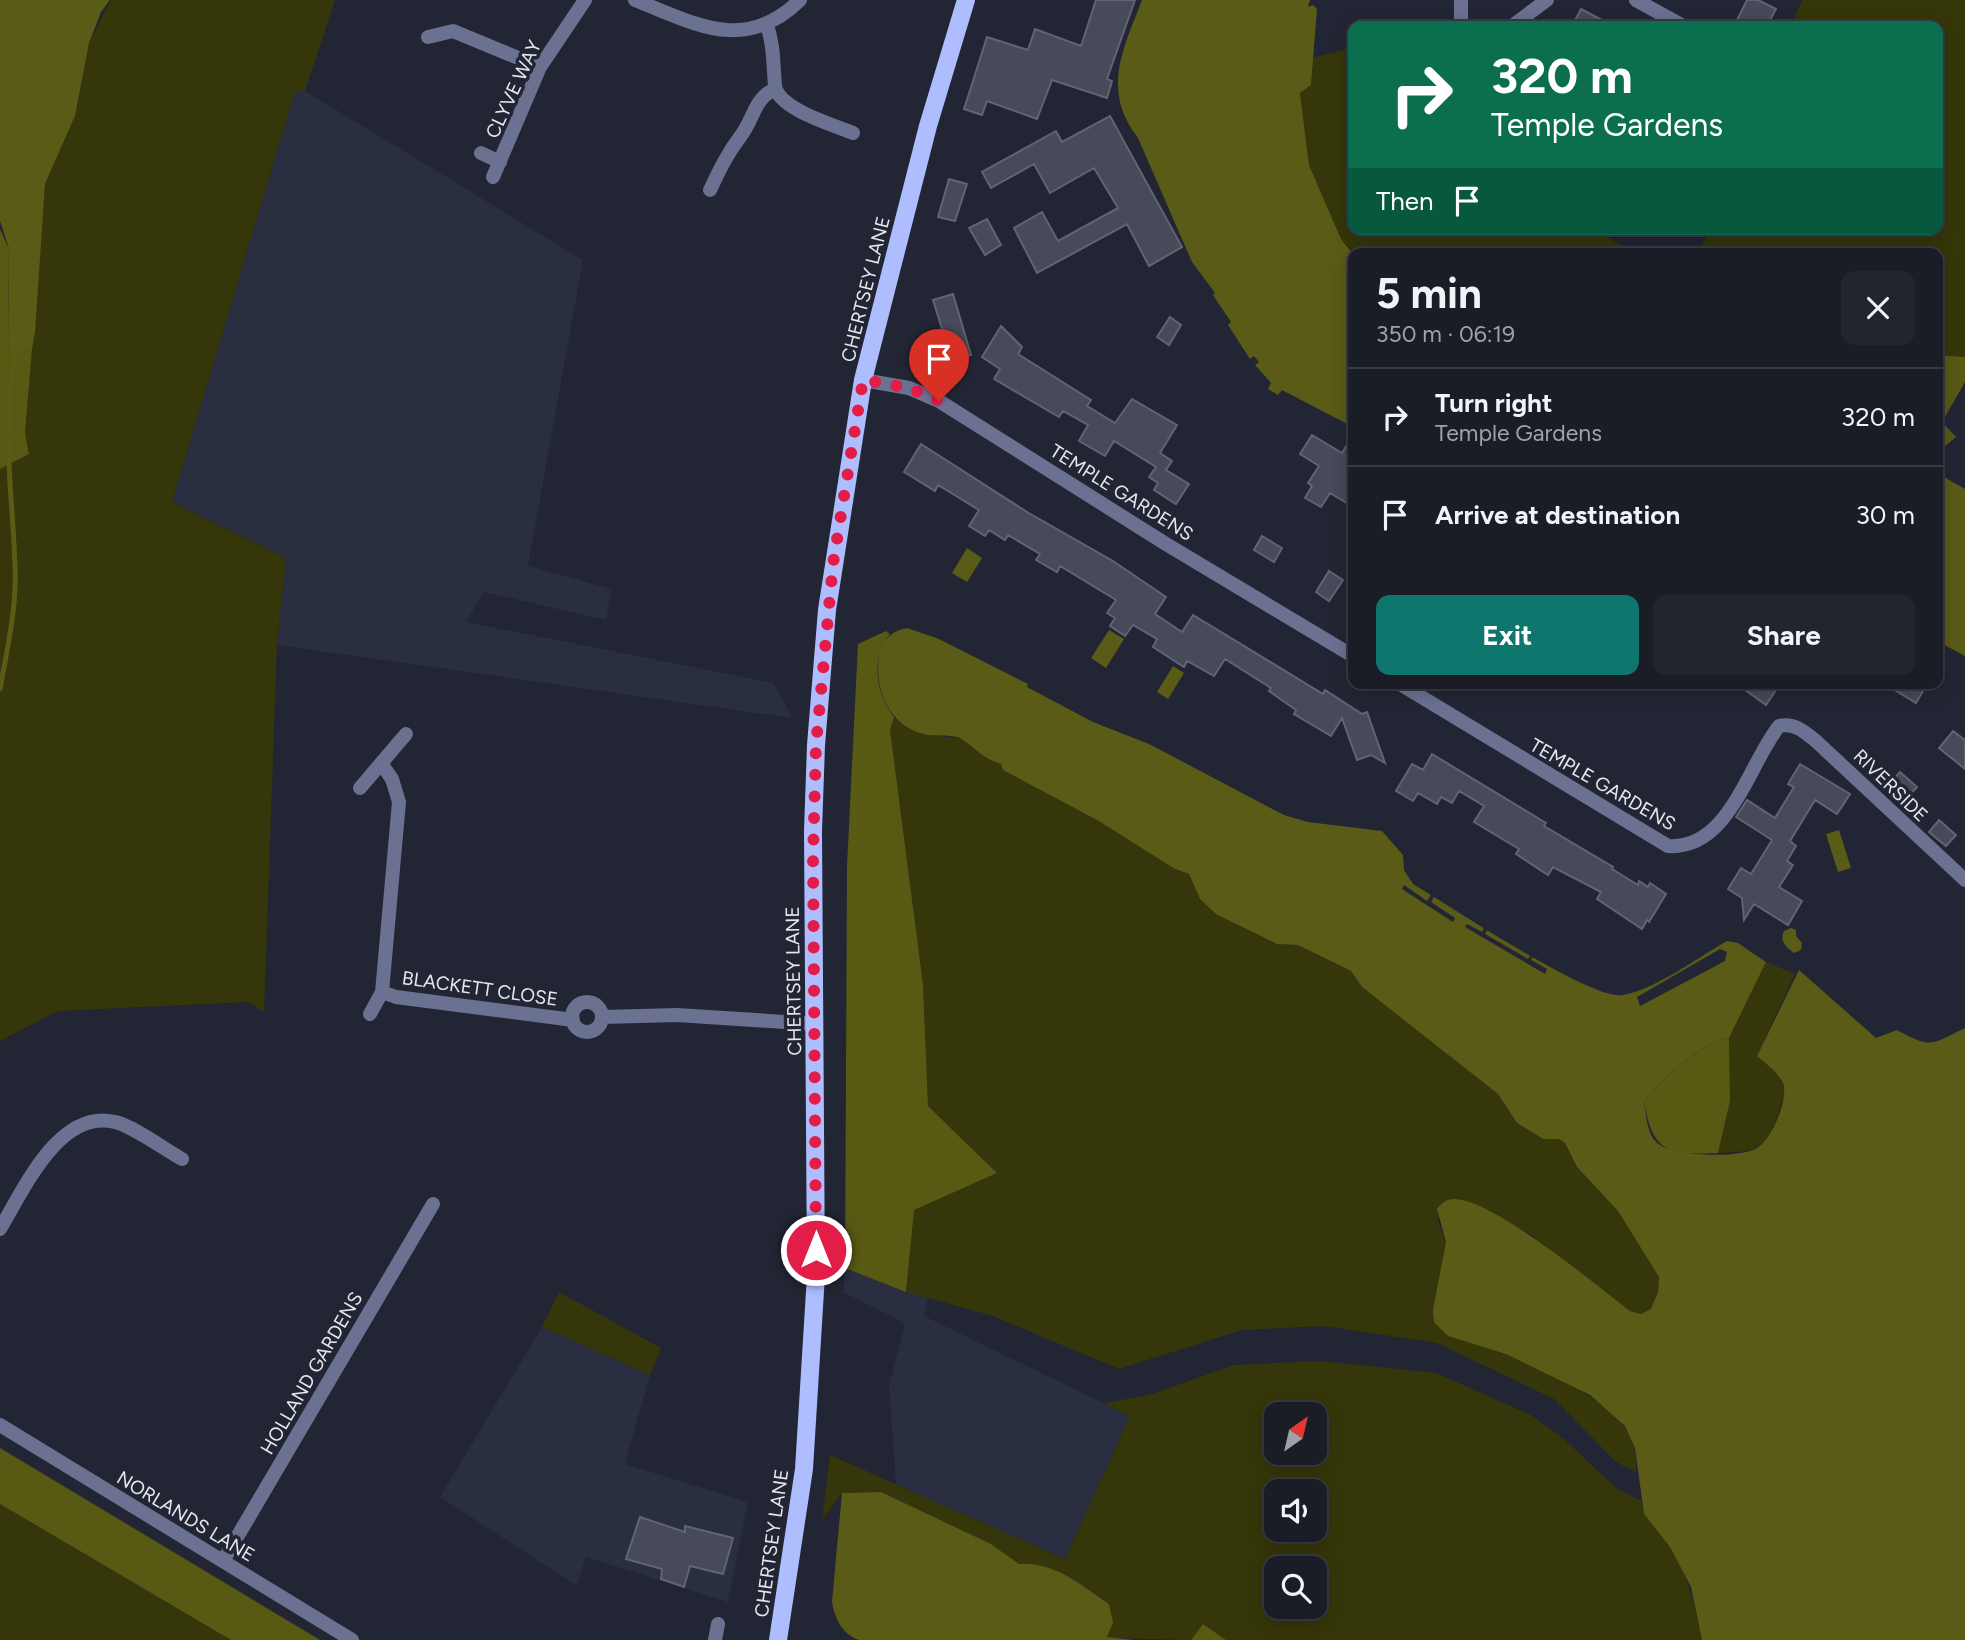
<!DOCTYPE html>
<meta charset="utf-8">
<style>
body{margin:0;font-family:Figtree,sans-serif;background:#23252e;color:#f1f3f6;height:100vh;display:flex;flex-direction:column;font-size:26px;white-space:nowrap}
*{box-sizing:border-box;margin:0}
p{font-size:23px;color:#9fa1a7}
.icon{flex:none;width:38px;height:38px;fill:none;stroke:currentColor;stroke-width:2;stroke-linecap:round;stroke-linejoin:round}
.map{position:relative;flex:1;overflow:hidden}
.panel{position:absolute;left:1348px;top:248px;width:595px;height:441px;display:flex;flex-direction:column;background:#1a1c26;border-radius:14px;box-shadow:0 4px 18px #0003,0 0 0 2px #383a43}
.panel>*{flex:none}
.top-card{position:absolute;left:1348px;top:21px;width:595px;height:214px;border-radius:14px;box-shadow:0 4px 18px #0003,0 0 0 2px #383a43;background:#0b6e4f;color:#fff;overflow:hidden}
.needle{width:46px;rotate:34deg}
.tools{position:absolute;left:1264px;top:1402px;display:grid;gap:14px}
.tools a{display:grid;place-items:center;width:63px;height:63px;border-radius:14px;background:#1a1c26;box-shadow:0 4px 18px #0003,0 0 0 2px #383a43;font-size:35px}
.pin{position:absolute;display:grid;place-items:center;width:60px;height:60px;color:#fff;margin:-72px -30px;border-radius:50% 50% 50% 0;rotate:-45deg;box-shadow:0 0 7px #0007}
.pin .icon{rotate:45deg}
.me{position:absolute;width:77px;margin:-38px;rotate:0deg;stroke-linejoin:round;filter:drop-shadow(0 0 5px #0008)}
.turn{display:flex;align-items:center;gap:24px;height:147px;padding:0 28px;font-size:32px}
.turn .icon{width:91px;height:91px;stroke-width:2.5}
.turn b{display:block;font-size:49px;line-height:60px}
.then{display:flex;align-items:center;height:66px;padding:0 28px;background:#0003;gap:14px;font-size:26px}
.round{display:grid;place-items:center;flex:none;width:74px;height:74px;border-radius:14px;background:#23252e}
.head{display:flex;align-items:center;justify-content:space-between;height:119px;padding:0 28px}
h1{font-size:42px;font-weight:700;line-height:52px}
.primary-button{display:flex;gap:14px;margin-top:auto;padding:14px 28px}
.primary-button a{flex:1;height:80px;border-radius:14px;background:#0f766e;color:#fff;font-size:28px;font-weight:700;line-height:80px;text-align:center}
.primary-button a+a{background:#23252e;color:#f1f3f6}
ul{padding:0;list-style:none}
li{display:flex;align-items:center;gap:21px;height:98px;padding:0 28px;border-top:2px solid #383a43}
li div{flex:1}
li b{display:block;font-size:26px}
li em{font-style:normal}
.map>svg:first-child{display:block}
.built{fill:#2a2e41}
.green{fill:#353609;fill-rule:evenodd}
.forest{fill:#585913}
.water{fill:#5a5b16}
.pier{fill:#222533}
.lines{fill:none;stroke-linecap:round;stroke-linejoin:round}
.stream{stroke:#5a5b16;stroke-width:5}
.building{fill:#464a59;stroke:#606473;stroke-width:2}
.street{stroke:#6a7191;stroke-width:14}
.primary{stroke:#aebdfe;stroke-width:18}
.route{stroke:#e11d48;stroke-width:12;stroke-dasharray:0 21.6}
.labels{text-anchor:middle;stroke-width:7;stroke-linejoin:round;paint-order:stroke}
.street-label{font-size:19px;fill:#e4e7f0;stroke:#222533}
</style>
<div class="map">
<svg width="1965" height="1640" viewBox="0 0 1965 1640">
<rect width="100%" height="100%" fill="#222533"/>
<path class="built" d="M295,91H305L583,260L528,566L612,589L606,620L484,592L466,622L773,683L793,718L277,645L286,558L172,502Z
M845,1268L928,1298L924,1316L1130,1416L1065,1559L896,1484L889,1385L905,1323L843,1292Z
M542,1327L650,1375L625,1464L748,1502L728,1602L586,1557L577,1586L440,1497Z"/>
<path class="green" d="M111,0H335L305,91H295L172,502L286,558L277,645L264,1012L248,1002L58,1011L0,1041V469L29,454L25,433L45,184L75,116L89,43Z
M1802,0H1965V357L1937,355V254H1699L1709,229H1937V26H1791Z
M1353,47V229H1593L1637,254H1355L1341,239L1309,165L1300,92L1311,85L1312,58Z
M894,717C910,730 939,739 960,737L1001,764L1003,770L1097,820L1175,869L1189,874L1200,899L1277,944L1298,945L1351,971L1362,987L1498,1094L1517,1123L1543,1139H1559L1565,1143L1577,1167L1618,1211L1659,1277L1658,1292L1651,1310L1641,1314L1630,1311L1527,1232L1437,1218L1446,1242L1433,1309L1448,1336C1493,1341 1596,1390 1624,1426C1635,1439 1636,1455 1636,1472L1616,1462L1554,1399L1437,1343L1325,1326L1242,1330L1119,1369L993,1316L906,1292L913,1210L997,1173L928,1106L923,984L890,730Z
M1766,962L1795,974L1757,1056C1766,1064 1780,1072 1783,1084C1786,1093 1781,1103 1779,1112C1767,1150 1756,1152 1718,1153L1730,1101L1729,1038Z
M559,1292L661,1348L650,1375L542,1327Z
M1321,1361L1436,1373L1531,1415L1563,1438L1616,1488L1641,1501C1645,1521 1659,1531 1670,1547C1689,1576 1695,1607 1702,1640H1226L1203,1624L1191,1640L1107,1638L1109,1604C1083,1585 1052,1561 1019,1564L991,1544L881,1492L842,1493L822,1520L830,1455L1065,1559L1130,1416L1104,1403L1149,1395L1234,1365ZM1276,1414H1314V1452H1276ZM1276,1491H1314V1530H1276ZM1276,1568H1314V1606H1276Z
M0,1504L231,1640H0Z"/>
<path class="forest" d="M0,229L9,249L8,349H32L25,433L29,454L0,469Z
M1937,355L1965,357V382L1942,422L1956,437L1937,453Z
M886,631L890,634C870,658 876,694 894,717L890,730L923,984L928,1106L997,1173L914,1210L906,1292L845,1268L847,866L858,644Z
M1729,1038L1730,1101L1718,1153C1668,1155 1653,1153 1644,1102C1666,1076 1696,1046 1729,1038Z
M0,1449V1448L320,1640H231L0,1504Z
M1203,1624L1226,1640H1191Z"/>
<path class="water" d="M0,0H110L101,12L89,43L75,116L45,184L35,332L32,349L16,354L8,348L9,249L0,221Z
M1142,0H1310L1308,7L1313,5L1317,9L1311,85L1300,93L1309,165L1341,239L1353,254V427L1282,390L1278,395L1268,389L1271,383L1255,365L1259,362L1254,356L1250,359L1228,325L1231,322L1213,295L1215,293L1192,262L1138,138C1101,90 1123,50 1142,0Z
M1937,473L1965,489V656L1937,641Z
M967,548L982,558L967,582L952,573Z
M907,628L939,639L1028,684L1027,687L1093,722L1149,744L1284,815L1308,822L1382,831L1403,855L1404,870L1413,884C1447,904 1593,1002 1623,995C1656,989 1697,958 1727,941L1738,943L1766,962L1729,1038C1696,1046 1666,1076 1644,1102C1646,1114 1647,1133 1656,1142C1671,1157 1738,1158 1755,1149C1771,1142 1789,1099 1783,1083C1778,1072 1766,1064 1757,1056L1799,970L1876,1038L1897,1030C1932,1049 1930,1045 1965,1028V1640H1702L1691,1587L1670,1547L1644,1514L1635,1448L1625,1426L1590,1395L1506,1354L1448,1336L1434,1322L1433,1309L1446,1242L1437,1209C1441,1203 1447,1199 1454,1199C1493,1199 1596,1285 1630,1311L1641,1314L1651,1309L1658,1292L1659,1277L1618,1211L1577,1167L1565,1143L1559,1139H1543L1517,1123L1498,1094L1362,987L1351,971L1298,945L1277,944L1216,914L1200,899L1189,874L1175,869L1097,820L1003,770L1001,764C985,760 974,747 960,738C956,735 936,736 928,735C890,728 874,692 879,656C881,640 892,631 907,628Z
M1109,630L1124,639L1106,668L1091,658Z
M1173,666L1184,673L1168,699L1157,692Z
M1839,830L1851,868L1838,872L1826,834Z
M1791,928L1796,930V936L1802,943L1801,950L1794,953C1787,947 1779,942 1784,931Z
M881,1492L991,1544L1019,1564C1053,1561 1082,1585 1109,1604L1113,1623L1107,1637L1134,1640H859C842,1634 835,1619 832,1602L842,1493Z"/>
<path class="pier" d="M1404,885L1427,901L1432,893L1435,895L1431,902L1455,918L1453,922L1402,889Z
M1467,924L1482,932L1486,924L1489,926L1485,934L1528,959L1533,952L1535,953L1531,960L1547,969L1545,974L1465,927Z
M1720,949L1727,952L1725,961L1640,1006L1637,997Z"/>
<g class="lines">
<path class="stream" d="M0,689C7,650 17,607 15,567C13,496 0,423 16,354"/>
</g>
<path class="building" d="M1096,0H1135L1107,79L1112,81L1107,98L1052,80L1037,119L987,101L982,115L964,109L987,37L1028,50L1035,29L1081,46Z
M1747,0H1758L1776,9L1767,26L1754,20L1751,26H1734Z
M1581,9L1613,26H1572Z
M1110,116L1182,247L1149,266L1127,224L1037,273L1014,228L1042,212L1058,241L1118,208L1094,168L1050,193L1034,164L991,188L982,172L1056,131L1062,142Z
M949,179L967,184L955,221L938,217Z
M987,219L1001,245L985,255L969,228Z
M953,294L971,355L947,362L941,343L946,342L933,300Z
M1170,317L1181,325L1169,345L1157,337Z
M1001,326L1022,347L1018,354L1091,400L1087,406L1115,423L1132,399L1177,425L1160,453L1172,461L1166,470L1189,484L1176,504L1154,490L1158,483L1149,477L1156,467L1114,441L1105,456L1079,441L1088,425L1063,411L1059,417L994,379L1000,369L982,357Z
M1312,435L1342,453L1353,435V507L1330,493L1321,507L1305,498L1312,486L1308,483L1319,466L1300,454Z
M921,444L1027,512L1113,561L1166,597L1155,614L1182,632L1193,615L1323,694L1325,690L1362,714L1367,712L1385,763L1371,755L1357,760L1342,718L1331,736L1294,714L1296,710L1269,691L1271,688L1225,659L1214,676L1187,661L1184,667L1153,647L1157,639L1133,625L1125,636L1110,626L1115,618L1107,613L1116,600L1060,566L1057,572L1036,560L1040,554L1008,535L1005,540L989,530L985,536L969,526L979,510L938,485L935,491L904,472Z
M1262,536L1282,548L1274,562L1254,550Z
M1329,571L1343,580L1329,601L1316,592Z
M1737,684H1780L1766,705Z
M1885,684H1927L1916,703Z
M1953,731L1965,740V769L1939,748Z
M1432,754L1546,823L1544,826L1613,867L1612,869L1638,885L1639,881L1648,887L1650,883L1666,894L1649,922L1647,920L1642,929L1597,899L1601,892L1553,867L1548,875L1516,854L1519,849L1474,822L1484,806L1459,791L1452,803L1441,797L1437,804L1418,793L1413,801L1396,791L1412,764L1423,770Z
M1800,764L1850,794L1837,814L1815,800L1790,841L1796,846L1787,861L1793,865L1779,887L1802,901L1788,925L1754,904L1744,920L1742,898L1728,889L1741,868L1751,874L1772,840L1736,817L1747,800L1775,818L1794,787L1788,784Z
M1900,772L1917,787L1902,803L1886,788Z
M1939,820L1956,835L1946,846L1929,832Z
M640,1517L685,1532V1526L733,1538L723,1574L690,1566L684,1587L661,1579L662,1569L626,1559Z"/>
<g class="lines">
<path class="street" d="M635,0C696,24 745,54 800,0
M1636,0L1683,26
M767,25C774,46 773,64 775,85C777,109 834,125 853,133
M1461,26V0
M1512,26L1547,0
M428,37L453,31L540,67
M481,153L500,162
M493,177L540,67L585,0
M710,190C719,171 727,154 740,137C754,120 753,99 775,89
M863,380L909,388L939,401L1166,544L1353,656
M1400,684L1668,846C1729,850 1748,765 1779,726C1795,722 1806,733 1817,742L1965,880
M360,788L406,734
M382,992L396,997L573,1020
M572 1017a15 15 0 1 1 30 0a15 15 0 1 1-30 0Z
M370,1014L382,992L399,802L392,779L381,763
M602,1017L677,1015L816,1024
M0,1229C23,1191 59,1108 115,1122C131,1125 166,1150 182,1159
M0,1425L352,1640
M223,1561L433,1204
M715,1640L718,1624"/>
<path class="primary" d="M778,1640L804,1469L816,1275L813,831L816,745L827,610L863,380L928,126L966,0"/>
</g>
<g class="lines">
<path class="route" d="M816,1250L813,857L816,745L833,564L863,380L909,388L939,401"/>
</g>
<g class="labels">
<g class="street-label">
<text transform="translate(513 89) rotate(-65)" y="7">CLYVE WAY</text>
<text transform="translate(865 289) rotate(-76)" y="7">CHERTSEY LANE</text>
<text transform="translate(1122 492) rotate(32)" y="7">TEMPLE GARDENS</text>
<text transform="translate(1603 784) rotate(30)" y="7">TEMPLE GARDENS</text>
<text transform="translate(1891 785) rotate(44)" y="7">RIVERSIDE</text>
<text transform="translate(793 981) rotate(-91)" y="7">CHERTSEY LANE</text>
<text transform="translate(480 988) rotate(8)" y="7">BLACKETT CLOSE</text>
<text transform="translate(311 1373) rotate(-60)" y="7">HOLLAND GARDENS</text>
<text transform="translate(186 1516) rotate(31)" y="7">NORLANDS LANE</text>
<text transform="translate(771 1543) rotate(-82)" y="7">CHERTSEY LANE</text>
</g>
</g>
</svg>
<div class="tools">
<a><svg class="needle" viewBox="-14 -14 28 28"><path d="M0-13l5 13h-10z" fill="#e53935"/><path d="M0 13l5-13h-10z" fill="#9fa1a7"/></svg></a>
<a><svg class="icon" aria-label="sound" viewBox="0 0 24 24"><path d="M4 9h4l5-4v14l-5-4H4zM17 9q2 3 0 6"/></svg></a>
<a><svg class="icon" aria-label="search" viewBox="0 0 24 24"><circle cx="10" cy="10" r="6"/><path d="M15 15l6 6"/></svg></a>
</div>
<div class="pin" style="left:939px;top:401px;background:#d93025"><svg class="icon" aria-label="arrive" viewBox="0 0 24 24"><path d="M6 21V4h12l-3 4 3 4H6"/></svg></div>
<svg class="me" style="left:816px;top:1250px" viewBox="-20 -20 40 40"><circle r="17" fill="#e11d48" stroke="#fff" stroke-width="3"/><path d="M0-11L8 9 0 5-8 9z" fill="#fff"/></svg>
<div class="top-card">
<div class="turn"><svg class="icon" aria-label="right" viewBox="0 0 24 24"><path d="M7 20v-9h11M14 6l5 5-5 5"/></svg><div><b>320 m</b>Temple Gardens</div></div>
<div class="then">Then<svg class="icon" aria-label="arrive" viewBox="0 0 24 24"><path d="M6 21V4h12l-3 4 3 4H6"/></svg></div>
</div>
<section class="panel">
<div class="head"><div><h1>5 min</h1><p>350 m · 06:19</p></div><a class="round"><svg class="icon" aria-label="close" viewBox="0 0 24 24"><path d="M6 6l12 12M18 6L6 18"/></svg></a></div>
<ul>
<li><svg class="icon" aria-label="right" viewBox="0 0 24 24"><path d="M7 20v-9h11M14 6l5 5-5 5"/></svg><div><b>Turn right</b><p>Temple Gardens</p></div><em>320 m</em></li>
<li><svg class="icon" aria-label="arrive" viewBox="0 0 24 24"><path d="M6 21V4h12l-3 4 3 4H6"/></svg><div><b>Arrive at destination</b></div><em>30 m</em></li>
</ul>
<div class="primary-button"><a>Exit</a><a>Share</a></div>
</section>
</div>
